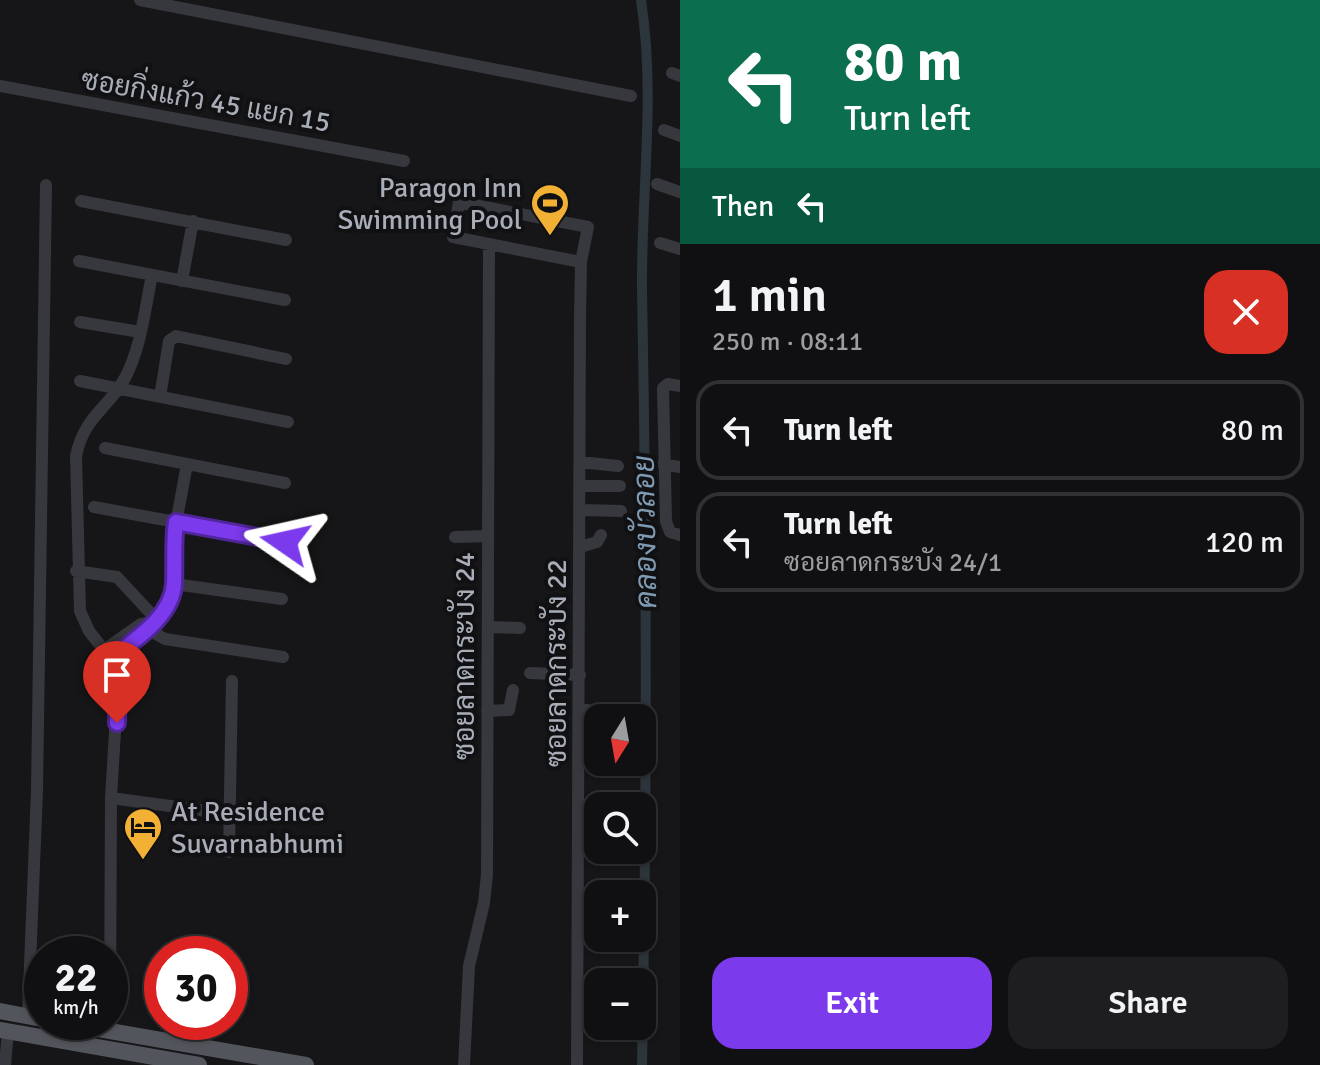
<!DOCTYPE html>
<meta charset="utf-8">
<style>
body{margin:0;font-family:Signika,Sarabun,sans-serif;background:#1e1e20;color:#f1f3f6;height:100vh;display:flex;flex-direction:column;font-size:30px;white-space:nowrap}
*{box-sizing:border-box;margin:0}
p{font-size:26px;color:#9c9d9f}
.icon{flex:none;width:44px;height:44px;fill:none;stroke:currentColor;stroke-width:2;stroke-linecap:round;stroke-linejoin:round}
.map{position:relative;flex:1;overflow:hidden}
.sheet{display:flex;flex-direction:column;background:#101012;width:640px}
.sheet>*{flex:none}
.banner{background:#0b6e4f;color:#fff;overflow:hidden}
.needle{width:52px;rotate:191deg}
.buttons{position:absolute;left:584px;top:704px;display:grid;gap:16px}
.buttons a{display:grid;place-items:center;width:72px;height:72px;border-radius:16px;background:#101012;box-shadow:0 2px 6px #0004,0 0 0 2px #303032;font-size:40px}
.speed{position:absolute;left:24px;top:936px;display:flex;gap:16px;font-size:40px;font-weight:700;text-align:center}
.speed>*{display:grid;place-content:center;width:104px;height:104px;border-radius:50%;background:#101012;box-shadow:0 2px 6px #0004,0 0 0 2px #303032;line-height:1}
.speed small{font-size:20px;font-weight:400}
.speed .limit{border:12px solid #d22;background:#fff;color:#111}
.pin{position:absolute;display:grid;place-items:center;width:68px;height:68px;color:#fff;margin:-82px -34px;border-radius:50% 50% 50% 0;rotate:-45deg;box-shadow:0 0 8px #0007}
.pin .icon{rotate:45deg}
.me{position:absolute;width:88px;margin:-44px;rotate:281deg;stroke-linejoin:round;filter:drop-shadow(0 0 6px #0008)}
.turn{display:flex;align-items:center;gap:28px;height:168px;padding:0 32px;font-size:36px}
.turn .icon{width:104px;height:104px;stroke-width:2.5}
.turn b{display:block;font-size:56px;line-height:68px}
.then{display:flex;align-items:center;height:76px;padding:0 32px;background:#0003;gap:16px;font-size:30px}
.round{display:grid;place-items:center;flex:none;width:84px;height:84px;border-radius:24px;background:#1e1e20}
.overview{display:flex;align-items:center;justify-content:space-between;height:136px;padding:0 32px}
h1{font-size:48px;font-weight:600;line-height:60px}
.action{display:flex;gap:16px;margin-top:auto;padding:16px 32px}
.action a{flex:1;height:92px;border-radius:24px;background:#7c3aed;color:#fff;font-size:32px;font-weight:600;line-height:92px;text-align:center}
.action a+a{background:#1e1e20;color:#f1f3f6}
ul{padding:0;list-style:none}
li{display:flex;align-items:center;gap:24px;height:100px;margin:0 16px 12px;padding:0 16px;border:4px solid #303032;border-radius:24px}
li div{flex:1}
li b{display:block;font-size:30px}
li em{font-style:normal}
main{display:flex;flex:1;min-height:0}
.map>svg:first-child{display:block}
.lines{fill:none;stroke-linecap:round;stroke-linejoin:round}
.canal{stroke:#2c353c;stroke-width:10}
.minor{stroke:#37383d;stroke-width:12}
.major{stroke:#53555c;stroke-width:16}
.route-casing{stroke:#51269a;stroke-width:20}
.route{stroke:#7c3aed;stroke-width:14}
.labels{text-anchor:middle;stroke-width:8;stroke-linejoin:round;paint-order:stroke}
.street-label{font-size:28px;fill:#a8adb8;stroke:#111113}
.poi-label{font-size:28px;fill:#a8adb8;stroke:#111113;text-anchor:end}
.water-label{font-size:30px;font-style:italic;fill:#7f9bb3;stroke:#111113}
</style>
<main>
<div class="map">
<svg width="680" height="1065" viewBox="0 0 680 1065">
<rect width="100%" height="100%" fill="#161618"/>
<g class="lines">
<path class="canal" d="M641,0C656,97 641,192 642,290C647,548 647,807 642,1065"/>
<path class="minor" d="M140,0L631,96
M672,73L680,76
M0,86L404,161
M664,130L680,136
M657,184L680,192
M81,201L286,240
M660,243L680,249
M79,261L285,300
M182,281L193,221
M80,322L140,332
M80,381L288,422
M680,386L668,384L663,388L666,521L670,532L680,535
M160,397L169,341L176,336L286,359
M105,448L285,483
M580,462L618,466
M663,464L680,467
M580,486H620
M94,507L285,542
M580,510L621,511
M455,537L488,536
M580,547L597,542L601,535
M76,571L117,577L156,619
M174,584L282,599
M143,627L165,639L283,657
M489,627L520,628
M104,650L141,624L149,623
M111,659L146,630L172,596L173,540L187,464
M530,673L580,675
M556,674L558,640
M580,709L632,717
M487,711L509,710L513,690
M111,798L229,814
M579,835L598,838
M229,852L232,681
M110,1015L111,798L118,682L111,659L89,631L80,611L76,456C84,416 108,409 125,378C141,348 145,309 152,275
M28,1016L37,790L46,185
M578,1024L598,1022
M5,1065L8,1031
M464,1065L469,966L484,903L487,874L489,244
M577,1065L580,317L581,262L588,227L459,202L453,237L581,262"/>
<path class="major" d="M0,1011L42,1019
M58,1022L306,1065
M0,1030L199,1065"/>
</g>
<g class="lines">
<defs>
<path id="route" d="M117,723L118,682L111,659C134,640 172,617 174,584C175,563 173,543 176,522L285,542"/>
</defs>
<use href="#route" class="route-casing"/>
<use href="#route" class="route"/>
</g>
<defs>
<symbol id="stadium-pin" viewBox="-11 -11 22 30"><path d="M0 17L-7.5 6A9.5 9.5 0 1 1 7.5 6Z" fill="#f2b134" stroke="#111113"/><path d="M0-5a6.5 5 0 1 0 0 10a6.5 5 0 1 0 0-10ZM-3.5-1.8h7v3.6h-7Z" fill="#111"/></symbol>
<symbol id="hotel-pin" viewBox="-11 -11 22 30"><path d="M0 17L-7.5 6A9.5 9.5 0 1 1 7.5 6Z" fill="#f2b134" stroke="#111113"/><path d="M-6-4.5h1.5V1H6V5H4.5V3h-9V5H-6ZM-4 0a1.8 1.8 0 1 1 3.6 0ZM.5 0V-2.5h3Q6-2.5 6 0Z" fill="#111"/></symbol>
</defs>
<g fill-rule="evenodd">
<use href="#stadium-pin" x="528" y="181" width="44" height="60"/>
<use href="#hotel-pin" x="121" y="805" width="44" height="60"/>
</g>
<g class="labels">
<g class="street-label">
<text transform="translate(206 100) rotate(10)" y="10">ซอยกิ่งแก้ว 45 แยก 15</text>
<text transform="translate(464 656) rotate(-90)" y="10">ซอยลาดกระบัง 24</text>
<text transform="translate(556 663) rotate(-90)" y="10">ซอยลาดกระบัง 22</text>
</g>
<g class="poi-label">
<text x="522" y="197">Paragon Inn<tspan x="522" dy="32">Swimming Pool</tspan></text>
<text x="171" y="821" text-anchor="start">At Residence<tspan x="171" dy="32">Suvarnabhumi</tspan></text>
</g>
<g class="water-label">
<text transform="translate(645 532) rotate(-91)" y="10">คลองบัวลอย</text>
</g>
</g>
</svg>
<div class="buttons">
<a><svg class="needle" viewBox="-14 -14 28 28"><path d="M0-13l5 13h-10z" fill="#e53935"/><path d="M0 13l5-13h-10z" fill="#9c9d9f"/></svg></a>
<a><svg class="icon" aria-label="search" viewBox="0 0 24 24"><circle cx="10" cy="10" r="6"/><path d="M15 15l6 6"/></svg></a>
<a>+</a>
<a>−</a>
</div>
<div class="speed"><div>22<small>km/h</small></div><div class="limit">30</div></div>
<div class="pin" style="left:117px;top:723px;background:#d93025"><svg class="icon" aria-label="arrive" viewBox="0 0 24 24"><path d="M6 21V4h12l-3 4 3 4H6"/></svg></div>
<svg class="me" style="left:285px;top:542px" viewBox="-20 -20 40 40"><path d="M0-17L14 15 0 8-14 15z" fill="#7c3aed" stroke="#fff" stroke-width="4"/></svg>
</div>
<section class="sheet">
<div class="banner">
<div class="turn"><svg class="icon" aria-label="left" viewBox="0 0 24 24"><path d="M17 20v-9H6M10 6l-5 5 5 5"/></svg><div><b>80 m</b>Turn left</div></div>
<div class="then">Then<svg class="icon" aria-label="left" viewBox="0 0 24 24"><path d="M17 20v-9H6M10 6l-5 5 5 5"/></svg></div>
</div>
<div class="overview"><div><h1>1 min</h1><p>250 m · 08:11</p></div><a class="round" style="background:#d93025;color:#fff"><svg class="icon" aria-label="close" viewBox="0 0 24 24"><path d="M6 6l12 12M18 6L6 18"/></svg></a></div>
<ul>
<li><svg class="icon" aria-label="left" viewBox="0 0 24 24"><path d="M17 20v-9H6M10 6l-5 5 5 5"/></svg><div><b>Turn left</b></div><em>80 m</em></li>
<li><svg class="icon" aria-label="left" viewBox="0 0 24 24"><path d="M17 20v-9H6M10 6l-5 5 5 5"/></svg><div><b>Turn left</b><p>ซอยลาดกระบัง 24/1</p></div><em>120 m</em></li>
</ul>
<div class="action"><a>Exit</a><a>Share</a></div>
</section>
</main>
